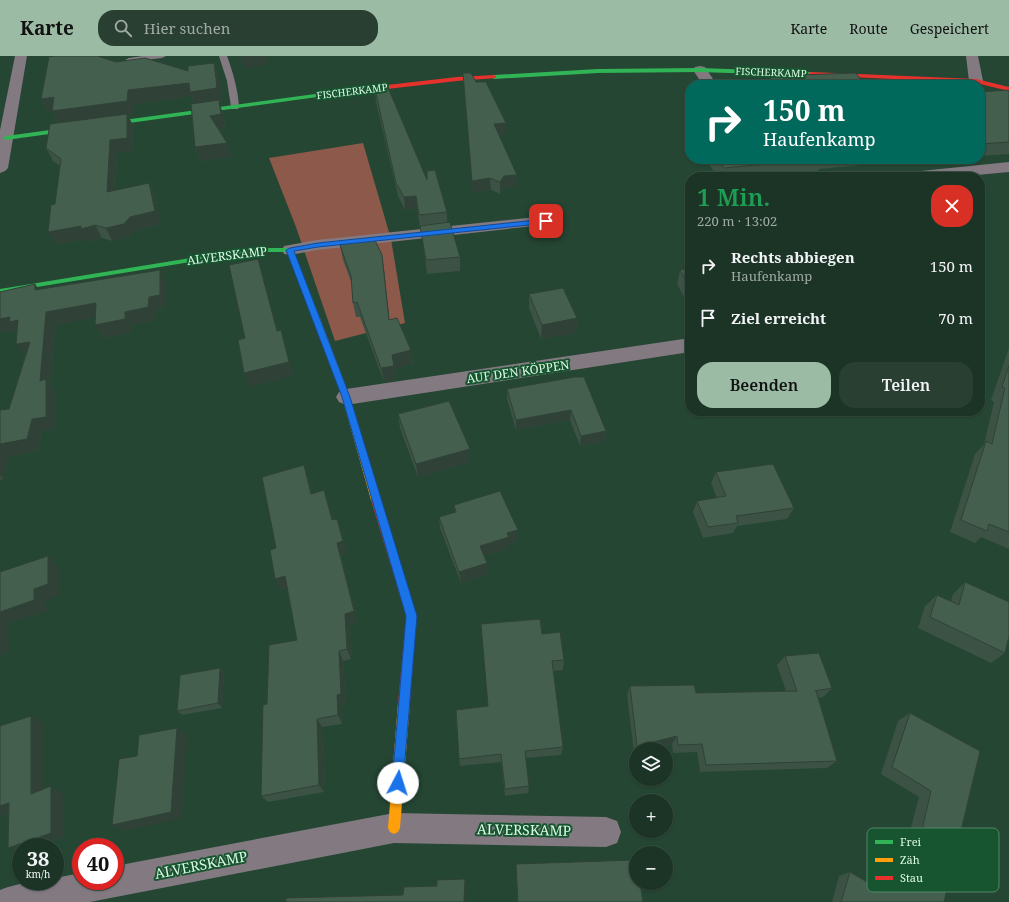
<!DOCTYPE html>
<html lang="de">
<meta charset="utf-8">
<style>
body{margin:0;font-family:"Noto Serif",serif;background:#293f32;color:#f1f3f6;height:100vh;display:flex;flex-direction:column;font-size:15px;white-space:nowrap}
*{box-sizing:border-box;margin:0}
p{font-size:13px;color:#a0aaa7}
.icon{flex:none;width:22px;height:22px;fill:none;stroke:currentColor;stroke-width:2;stroke-linecap:round;stroke-linejoin:round}
.map{position:relative;flex:1;overflow:hidden}
.side{position:absolute;left:685px;top:116px;width:300px;height:244px;display:flex;flex-direction:column;background:#1c3426;border-radius:16px;box-shadow:0 1px 3px #0004,0 0 0 1px #3a4f43}
.side>*{flex:none}
.banner{position:absolute;left:685px;top:24px;width:300px;height:84px;border-radius:16px;box-shadow:0 1px 3px #0004,0 0 0 1px #3a4f43;background:#00695c;color:#fff;overflow:hidden}
.controls{position:absolute;left:629px;top:686px;display:grid;gap:8px}
.controls a{display:grid;place-items:center;width:44px;height:44px;border-radius:50%;background:#1c3426;box-shadow:0 1px 3px #0004,0 0 0 1px #3a4f43;font-size:20px}
.speed{position:absolute;left:12px;top:782px;display:flex;gap:8px;font-size:20px;font-weight:700;text-align:center}
.speed>*{display:grid;place-content:center;width:52px;height:52px;border-radius:50%;background:#1c3426;box-shadow:0 1px 3px #0004,0 0 0 1px #3a4f43;line-height:1}
.speed small{font-size:10px;font-weight:400}
.speed .limit{border:6px solid #d22;background:#fff;color:#111}
.pin{position:absolute;display:grid;place-items:center;width:34px;height:34px;color:#fff;margin:-17px;border-radius:8px;box-shadow:0 2px 6px #0006}
.me{position:absolute;width:44px;margin:-22px;rotate:5deg;stroke-linejoin:round;filter:drop-shadow(0 0 3px #0008)}
.turn{display:flex;align-items:center;gap:14px;height:84px;padding:0 12px;font-size:18px}
.turn .icon{width:52px;height:52px;stroke-width:2.5}
.turn b{display:block;font-size:28px;line-height:34px}
.round{display:grid;place-items:center;flex:none;width:42px;height:42px;border-radius:16px;background:#293f32}
.headline{display:flex;align-items:center;justify-content:space-between;height:68px;padding:0 12px}
h1{font-size:24px;font-weight:600;line-height:30px;color:#1e9e55}
.button{display:flex;gap:8px;margin-top:auto;padding:8px 12px}
.button a{flex:1;height:46px;border-radius:16px;background:#9bbba5;color:#111;font-size:16px;font-weight:600;line-height:46px;text-align:center}
.button a+a{background:#293f32;color:#f1f3f6}
ul{padding:0;list-style:none}
li{display:flex;align-items:center;gap:12px;height:52px;padding:0 12px}
li div{flex:1}
li b{display:block;font-size:15px}
li em{font-style:normal}
header{display:flex;align-items:center;gap:24px;box-sizing:border-box;height:56px;padding:0 20px;background:#9bbba5;color:#111}
header strong{font-size:19px}
nav{display:flex;gap:22px;margin-inline-start:auto;font-size:14px}
.search{width:280px;height:36px;background:#293f32;display:flex;align-items:center;gap:10px;box-sizing:border-box;padding:0 14px;border-radius:16px;color:#a0aaa7;font-size:15px}
.map>svg:first-child{display:block}
.green{fill:#8d594a}
.lines{fill:none;stroke-linecap:round;stroke-linejoin:round}
.lane{fill:#827981;fill-rule:evenodd}
.street{fill:#827981;fill-rule:evenodd}
.fast{fill:#30b455;fill-rule:evenodd}
.slow{fill:#ff9f0a;fill-rule:evenodd}
.jam{fill:#e5322d;fill-rule:evenodd}
.wall{fill:#3b5244}
.shaded-wall{fill:#304237}
.building{fill:#455f4f;stroke:#304237}
.route{fill:#1a73e8;stroke:#114b97}
.labels{text-anchor:middle;stroke-width:4;stroke-linejoin:round;paint-order:stroke}
.far-street-label{font-size:10px;fill:#dbfae3;stroke:#175430}
.street-label{font-size:12px;fill:#dbfae3;stroke:#175430}
.near-street-label{font-size:14px;fill:#dbfae3;stroke:#175430}
.key{fill:#175430;stroke:#528666;stroke-width:1}
.key-label{font-size:11px;fill:#dbfae3}
</style>
<header>
<strong>Karte</strong>
<div class="search"><svg class="icon" aria-label="search" viewBox="0 0 24 24"><circle cx="10" cy="10" r="6"/><path d="M15 15l6 6"/></svg>Hier suchen</div>
<nav><a>Karte</a><a>Route</a><a>Gespeichert</a></nav>
</header>
<div class="map">
<svg width="1009" height="846" viewBox="0 0 1009 846">
<rect width="100%" height="100%" fill="#254633"/>
<path class="green" d="M363,87L391,183L405,267L335,285L296,171L269,102Z"/>
<g class="lines">
<path class="lane" d="M143,0H166L162,2L129,6L125,4L129,2Z
M219,0H227C233,17 238,33 239,51L238,53H232L231,51L227,25Z"/>
<path class="street" d="M15,0H27L8,112L5,115L0,117V74Z
M966,0H978L983,25L981,28H971L969,25Z
M700,10L705,11L717,29H703L693,14L695,11Z
M1009,106V116L956,121H903L906,118L911,116Z
M546,160L552,162L554,165L552,168L317,194L290,199L284,198L282,194L284,190L317,184Z
M690,282V296L346,349L339,346L336,341L339,336L346,333Z
M394,757L606,761L617,765L621,776L617,787L606,791L394,787L90,846H0V834C17,827 36,825 55,825V822L81,817V825H115V810Z"/>
<path class="fast" d="M700,12L811,16L814,18L811,20L700,16L598,17L494,23L491,21L494,19L598,13Z
M352,33L354,34V36L6,84L3,82L6,80Z
M252,192H292L320,262L319,264L316,265L312,262L287,196H252L0,237V233Z"/>
<path class="slow" d="M316,259L320,262L350,341L381,444L379,447H373L371,444L342,341L312,262Z
M404,642L408,643L410,647L400,772L398,776L394,778L390,776L388,772L398,647L400,643Z"/>
<path class="jam" d="M811,16L976,23L1009,31V35L976,27L809,19L808,18Z
M494,19L496,20V22L457,25L352,37L349,35L352,33L457,21Z
M376,440L379,441L381,444L416,560L410,647L408,651L404,652L400,651L398,647L406,560L371,444L373,441Z"/>
</g>
<path class="wall" d="M116,6L188,15L214,7L223,37H220L222,46H219L223,58L225,72L219,73L227,87L232,101L200,105L195,91L194,47L192,40L133,48V58L128,59L133,70L132,95L116,97L114,135L149,127L155,140L161,168L136,174L130,181L112,185L102,182L88,186L87,183L56,188L55,148L60,110L53,105L46,92L58,67L52,56H48L41,43Z
M463,17L476,26L506,78L499,79L516,130L504,132L500,138L491,134L473,136Z
M771,20L864,28L948,27L960,29H769Z
M375,33L427,124L447,156V167L460,201V215L427,218L421,172H420L417,152L405,154L398,140L376,46Z
M1009,34V98L980,100V36Z
M705,103H950L919,106L917,104L819,113L818,115L759,121H718Z
M340,189L384,214L389,264L411,294L413,308L395,313L396,324L384,326L360,261H356L353,247L352,228L343,204Z
M690,212V252L677,228L680,214Z
M166,227V252L155,253V264L132,268V276L103,282L95,261L55,269L50,328L55,335V373L42,375L37,395L8,401L3,423L0,424V354L9,353L25,300L17,277L16,274L2,277L35,228L39,234Z
M529,238L577,262L576,277L541,283L529,252Z
M1009,292V493L981,481L975,487L950,476L975,398L984,388L994,346L991,344Z
M575,321L606,375L604,386L580,390L570,364L516,374L507,343V333Z
M398,358L470,393V406L418,421L400,372Z
M716,416L794,452L787,463L737,470L733,477L703,482L693,456L697,445L717,442L711,427Z
M308,422L312,438L328,446L333,464L341,474L347,497L341,499L357,565L349,568L351,603L343,605L346,647L342,648V668L322,671L324,736L268,746L261,740L267,648L297,584L287,532L280,534L276,492Z
M454,449L518,485L509,488V492L484,500L487,518L461,527L440,472L439,461L455,456Z
M965,526L1005,597L991,607L918,572L925,550L937,539L951,545L953,538Z
M542,578L564,604L563,614L553,615L563,691L561,699L526,702L529,730L528,737L505,740L501,706L460,710L459,703L487,650Z
M785,600L832,632L823,641L818,642L837,705L827,712L700,716L697,696L673,697L672,688L651,693H636V697H634L627,639L630,630L696,637L786,635L777,609Z
M220,612L224,617L222,652L182,659L177,655Z
M910,657L980,695L944,846H832L839,820L850,816L868,826L875,801L887,796L895,800L899,780L910,775L919,741L881,718L898,665Z
M516,808L643,846H517Z"/>
<path class="shaded-wall" d="M240,0H266L268,8L244,12Z
M214,7L223,37H220L222,46H219L223,58L225,72L215,74L195,49L192,40L133,48V58L128,59L133,70L132,95L116,97L113,149L59,69L52,56H48L41,43L128,34Z
M506,67V78L494,80V68Z
M227,87L232,101L200,105L195,91Z
M517,119L516,130L504,132L500,138V126L504,120Z
M490,122L491,134L473,136L472,125Z
M149,127L155,140L161,168L136,174L130,181L112,185L106,172Z
M416,140L417,152L405,154L404,141Z
M95,169L102,182L88,186L87,183L56,188L48,176L81,170Z
M382,199L384,214L391,278L389,264Z
M258,203L263,217L282,289L277,275Z
M160,214L166,227V252L155,253V264L132,268V276L103,282L95,269L125,256L149,241Z
M35,228L44,241L35,234Z
M96,247L104,260L55,269L50,328L55,335V373L42,375L37,395L8,401L3,423L0,420V388L32,363L40,325L46,256Z
M10,261L18,264L19,279L16,274L2,277L0,275V263Z
M577,262L576,277L541,283L542,269Z
M281,274L285,288L294,320L250,331L244,317Z
M30,286L26,301L16,288Z
M411,294L413,308L395,313L396,324L384,326L381,312L392,299Z
M571,354L570,364L516,374V364Z
M606,375L604,386L580,390L581,380Z
M470,393V406L418,421L416,408Z
M304,409L308,422L315,450L311,438Z
M324,434L328,446L336,476L332,464Z
M337,463L341,474L347,497L341,499L357,565L349,568L351,603L347,593L345,558L337,487Z
M518,474V485L509,488V492L481,501L480,490L507,477Z
M48,500L59,512L60,539L46,544L47,555L8,568L9,596L0,599V556L34,533Z
M487,507V518L461,527L459,516Z
M285,520L290,531L280,534L275,523Z
M339,595L343,605L346,647L342,648V668L338,659L337,639Z
M220,612L224,617L222,652L218,647Z
M31,660L43,667L44,744L31,738Z
M317,663L322,671L324,736L319,729Z
M177,672L187,680L182,762L124,775L112,769Z
M677,680L672,688L651,693H636V697H634L637,690Z
M51,730L63,737L64,781L37,791H21V796L8,792Z
M9,747L22,753L0,760V750Z
M465,823L467,829L466,846H464Z"/>
<path class="building" d="M55,0H97L116,6L145,2L188,15V10L214,7L216,23H219L216,24L217,32L190,36L189,27L128,34L127,45L52,55L54,41L41,43L49,1Z
M463,17H471L476,26H486L506,67L494,68L517,119L504,120L500,126L490,122L472,125Z
M856,17L864,28L944,24L948,27L959,28L960,29H781L770,26L771,20Z
M387,29L427,124V115L435,114L447,156L419,159L416,140L404,141L396,127L375,33Z
M1009,34V86L980,88V36Z
M219,44L221,58L210,60L227,87L195,91L191,48Z
M127,58V82L110,84L107,136L149,127L155,155L130,161L124,168L106,172L95,169L81,173V170L48,176L51,149L55,148L61,103L46,92L50,68Z
M717,103H821L724,112Z
M450,166L460,201L426,204L420,170Z
M374,182L382,199L389,264L397,262L411,294L392,299L394,310L381,312L357,246L353,247L351,220L340,189Z
M258,203L277,275L281,274L289,306L244,317L238,284L245,282L229,209Z
M690,212V231L680,214Z
M160,214V239L149,241L148,251L125,256V263L95,269L96,247L46,256L40,325L46,323V361L32,363L27,383L0,388V354L9,353L30,286L16,288L18,264L9,266L10,261L0,263V236L35,228V234Z
M563,232L577,262L542,269L529,238Z
M1009,310V476L989,468L987,475L961,464L986,385L992,388L1005,332L1002,331Z
M575,321H584L606,375L581,380L571,354L516,364L507,333Z
M449,345L470,393L416,408L398,358Z
M773,408L794,452L736,460L738,467L708,471L697,445L726,440L716,416Z
M304,409L311,438L324,434L332,464L337,463L343,485L337,487L354,555L345,558L347,593L339,595L341,638L337,639L338,659L317,663L319,729L261,740L263,649L267,648L269,589L297,584L285,520L275,523L270,494L276,492L262,421Z
M500,435L518,474L507,477L509,481L480,490L487,507L459,516L439,461L456,456L454,449Z
M48,500V528L34,533V544L0,556V516Z
M965,526L1009,546V580L1005,597L930,561L937,539L959,549Z
M540,563L542,578L560,576L564,604L552,605L563,691L525,695L529,730L505,733L501,698L459,703L456,654L488,650L481,568Z
M819,597L832,632L815,635H816L837,705L706,709L702,688L678,689L677,680L637,690L630,630L694,629L696,637L797,635L785,600Z
M220,612L218,647L177,655L180,619Z
M910,657L980,695L944,846H841L850,816L877,832L887,796L905,806L912,775L922,774L931,735L892,711Z
M31,660V738L51,730V777L8,792L9,747L0,750V670Z
M177,672L171,756L112,769L119,703L137,700L139,679Z
M636,804V827H640L643,846H518L516,808Z
M465,823L464,846H286V842L403,839L404,831L437,830V824Z"/>
<path class="route" d="M546,163L548,164V167L318,191L294,195L350,341L417,560L403,727L402,731L398,733L393,731L392,727L406,560L342,341L286,194L290,192L318,187Z"/>
<g class="labels">
<g class="far-street-label">
<text transform="translate(771 16) rotate(2)" y="4">FISCHERKAMP</text>
<text transform="translate(352 35) rotate(-7)" y="4">FISCHERKAMP</text>
</g>
<g class="street-label">
<text transform="translate(227 200) rotate(-7)" y="4">ALVERSKAMP</text>
<text transform="translate(518 316) rotate(-8)" y="4">AUF DEN KÖPPEN</text>
</g>
<g class="near-street-label">
<text transform="translate(524 774) rotate(1)" y="5">ALVERSKAMP</text>
<text transform="translate(201 809) rotate(-11)" y="5">ALVERSKAMP</text>
</g>
</g>
<rect x="867" y="772" width="132" height="64" rx="6" class="key"/>
<rect x="875" y="784" width="18" height="4" fill="#30b455"/>
<rect x="875" y="802" width="18" height="4" fill="#ff9f0a"/>
<rect x="875" y="820" width="18" height="4" fill="#e5322d"/>
<g class="key-label">
<text x="900" y="790">Frei</text>
<text x="900" y="808">Zäh</text>
<text x="900" y="826">Stau</text>
</g>
</svg>
<div class="controls">
<a><svg class="icon" aria-label="layers" viewBox="0 0 24 24"><path d="M12 4l9 5-9 5-9-5zM3 14l9 5 9-5"/></svg></a>
<a>+</a>
<a>−</a>
</div>
<div class="speed"><div>38<small>km/h</small></div><div class="limit">40</div></div>
<div class="pin" style="left:546px;top:165px;background:#d93025"><svg class="icon" aria-label="arrive" viewBox="0 0 24 24"><path d="M6 21V4h12l-3 4 3 4H6"/></svg></div>
<svg class="me" style="left:398px;top:727px" viewBox="-20 -20 40 40"><circle r="19" fill="#fff"/><path d="M0-13L10 11 0 6-10 11z" fill="#1a73e8"/></svg>
<div class="banner">
<div class="turn"><svg class="icon" aria-label="right" viewBox="0 0 24 24"><path d="M7 20v-9h11M14 6l5 5-5 5"/></svg><div><b>150 m</b>Haufenkamp</div></div>
</div>
<section class="side">
<div class="headline"><div><h1>1 Min.</h1><p>220 m · 13:02</p></div><a class="round" style="background:#d93025;color:#fff"><svg class="icon" aria-label="close" viewBox="0 0 24 24"><path d="M6 6l12 12M18 6L6 18"/></svg></a></div>
<ul>
<li><svg class="icon" aria-label="right" viewBox="0 0 24 24"><path d="M7 20v-9h11M14 6l5 5-5 5"/></svg><div><b>Rechts abbiegen</b><p>Haufenkamp</p></div><em>150 m</em></li>
<li><svg class="icon" aria-label="arrive" viewBox="0 0 24 24"><path d="M6 21V4h12l-3 4 3 4H6"/></svg><div><b>Ziel erreicht</b></div><em>70 m</em></li>
</ul>
<div class="button"><a>Beenden</a><a>Teilen</a></div>
</section>
</div>
